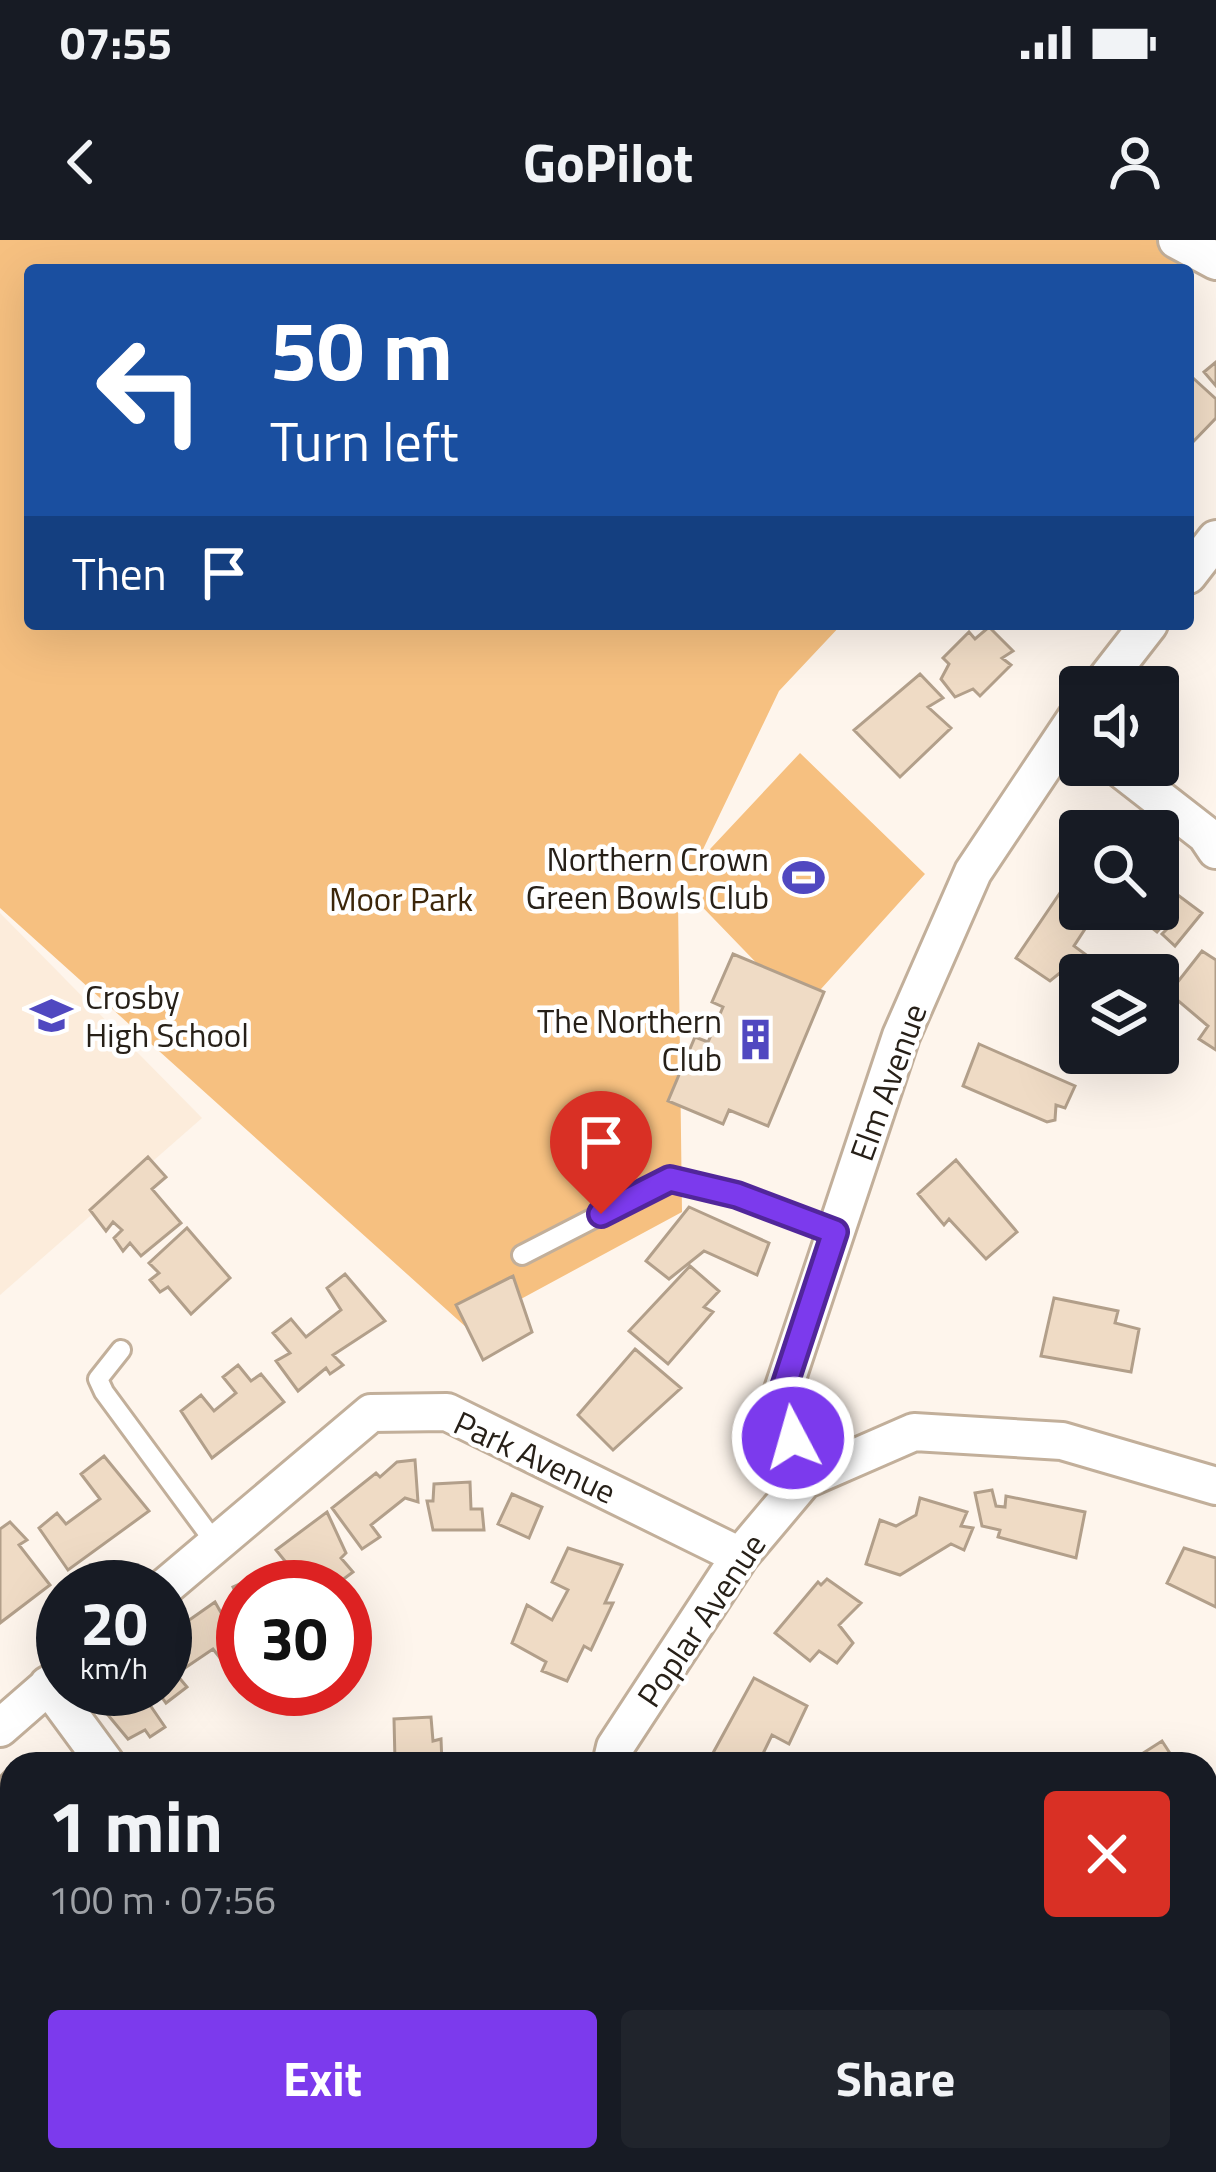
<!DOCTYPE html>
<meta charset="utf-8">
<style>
body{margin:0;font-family:"Titillium Web",sans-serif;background:#20242c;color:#f1f3f6;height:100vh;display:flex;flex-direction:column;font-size:45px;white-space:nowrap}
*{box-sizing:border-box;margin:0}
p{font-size:39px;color:#9ea1a6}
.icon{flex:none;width:66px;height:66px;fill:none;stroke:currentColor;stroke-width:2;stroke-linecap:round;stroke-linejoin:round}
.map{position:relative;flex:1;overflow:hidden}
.panel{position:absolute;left:0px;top:1512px;width:1218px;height:420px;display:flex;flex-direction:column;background:#171b24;border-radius:36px 36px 0 0;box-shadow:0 12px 48px #0002}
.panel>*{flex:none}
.hud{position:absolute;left:24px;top:24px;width:1170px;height:366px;border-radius:12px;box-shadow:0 12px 48px #0002;background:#1a4fa0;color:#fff;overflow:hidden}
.tools{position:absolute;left:1059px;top:426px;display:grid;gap:24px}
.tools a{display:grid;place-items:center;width:120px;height:120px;border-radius:12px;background:#171b24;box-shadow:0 12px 48px #0002;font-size:60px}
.speed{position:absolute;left:36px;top:1320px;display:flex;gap:24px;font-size:60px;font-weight:700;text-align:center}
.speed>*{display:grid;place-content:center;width:156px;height:156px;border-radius:50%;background:#171b24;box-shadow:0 12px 48px #0002;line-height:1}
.speed small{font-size:30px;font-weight:400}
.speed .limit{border:18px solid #d22;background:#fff;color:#111}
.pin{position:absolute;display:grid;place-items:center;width:102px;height:102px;color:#fff;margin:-123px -51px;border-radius:50% 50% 50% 0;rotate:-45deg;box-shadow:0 0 12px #0007}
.pin .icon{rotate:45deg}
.me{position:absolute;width:132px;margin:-66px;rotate:354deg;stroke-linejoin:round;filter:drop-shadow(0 0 9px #0008)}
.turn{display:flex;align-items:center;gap:42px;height:252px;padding:0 48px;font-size:54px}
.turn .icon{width:156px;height:156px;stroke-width:2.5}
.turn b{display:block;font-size:84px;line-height:102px}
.then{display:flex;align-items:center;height:114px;padding:0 48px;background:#0003;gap:24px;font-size:45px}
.round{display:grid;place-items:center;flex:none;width:126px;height:126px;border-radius:12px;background:#20242c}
.summary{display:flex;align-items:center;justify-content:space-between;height:204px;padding:0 48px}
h1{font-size:72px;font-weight:700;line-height:90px}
.primary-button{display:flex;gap:24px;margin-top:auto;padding:24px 48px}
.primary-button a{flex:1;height:138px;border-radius:12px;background:#7c3aed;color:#fff;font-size:48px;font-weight:700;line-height:138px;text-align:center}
.primary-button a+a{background:#20242c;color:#f1f3f6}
.status{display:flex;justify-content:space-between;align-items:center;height:84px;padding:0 60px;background:#171b24;direction:ltr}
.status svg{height:33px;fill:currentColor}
header{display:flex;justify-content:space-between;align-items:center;height:156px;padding:0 48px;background:#171b24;font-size:54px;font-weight:700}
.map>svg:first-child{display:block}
.built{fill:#fcecdb}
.green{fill:#f6c080}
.building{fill:#efdbc5;stroke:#b29f8a;stroke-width:3}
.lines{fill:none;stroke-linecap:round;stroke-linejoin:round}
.service-casing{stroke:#c2af9a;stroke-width:24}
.minor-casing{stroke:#c2af9a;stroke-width:42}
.service{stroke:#fff;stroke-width:18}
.minor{stroke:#fff;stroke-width:36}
.route-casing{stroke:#51269a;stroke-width:30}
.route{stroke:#7c3aed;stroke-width:21}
.labels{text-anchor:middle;stroke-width:9;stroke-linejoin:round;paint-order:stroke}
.poi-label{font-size:33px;fill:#272018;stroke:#fff;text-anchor:end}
.park-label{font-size:33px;fill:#3c2609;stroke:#fff}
.street-label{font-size:33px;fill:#272018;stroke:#fff}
</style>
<div class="status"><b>07:55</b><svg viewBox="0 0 49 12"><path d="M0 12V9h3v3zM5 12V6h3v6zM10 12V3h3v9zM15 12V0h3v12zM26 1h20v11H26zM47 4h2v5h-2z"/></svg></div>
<header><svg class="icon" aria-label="back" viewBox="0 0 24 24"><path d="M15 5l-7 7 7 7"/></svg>GoPilot<svg class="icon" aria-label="person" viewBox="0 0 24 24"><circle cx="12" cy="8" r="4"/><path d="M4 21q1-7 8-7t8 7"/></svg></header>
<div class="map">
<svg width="1216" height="1932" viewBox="0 0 1216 1932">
<rect width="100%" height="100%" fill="#fef5ec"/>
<path class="built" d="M0,673L202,878L0,1055Z"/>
<path class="green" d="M0,0H1156L1180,24L1174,30H30V384H842L779,451L696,624L800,513L925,634L802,770L684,648L678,660L682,972L467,1088L0,668Z"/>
<path class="building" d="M1216,122V146L1204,132Z
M1193,138L1216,159V178L1188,207V144Z
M989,387L1013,411L1002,418L1011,425L980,456L973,449L955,457L941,439L949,424L943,418L969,392L975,399Z
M920,434L943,458L928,467L951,488L900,537L854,490Z
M1158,625L1172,637L1163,644L1202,673L1175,706L1162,694L1168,688L1164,684L1157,692L1128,669H1158Z
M1068,641L1080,649V669H1098L1074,706L1093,720L1073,744L1061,732L1050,741L1016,718Z
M1202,711L1216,720V810L1199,799L1208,786L1169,753Z
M733,714L824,752L768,886L729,870L723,884L668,861L695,797L708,802L723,767L712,762Z
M979,804L1075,846L1065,868L1056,865L1055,880L1047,882L963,846Z
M148,917L166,937L152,949L181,983L141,1016L130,1003L123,1011L114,998L122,990L113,982L106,991L90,970Z
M956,920L1017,992L986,1019L949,979L944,985L918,954Z
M689,967L769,1003L757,1035L704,1011L669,1039L646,1021Z
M187,988L230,1038L191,1074L168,1047L160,1052L150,1040L159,1033L149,1023Z
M690,1026L719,1051L704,1067L713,1072L668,1124L629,1091Z
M345,1034L385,1081L333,1115L343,1125L330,1134L326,1128L298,1151L276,1121L290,1113L273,1093L291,1079L306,1097L341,1070L327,1048Z
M513,1036L532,1092L483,1120L456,1065Z
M1054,1058L1118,1071L1115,1083L1139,1089L1131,1132L1041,1116Z
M635,1109L681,1148L613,1210L578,1175Z
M238,1125L251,1141L261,1134L284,1162L212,1218L181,1171L201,1155L214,1171L236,1153L223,1137Z
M104,1216L149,1271L68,1330L39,1288L57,1273L66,1284L100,1259L81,1234Z
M415,1220L418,1262L405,1258L371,1285L380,1297L362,1309L332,1268L376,1233L380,1237L397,1222Z
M470,1242L471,1269H482L484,1290H433L427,1261H433L434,1244Z
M992,1250L996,1266L1005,1267L1006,1256L1085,1272L1076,1318L998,1297L1000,1290L982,1286L975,1253Z
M512,1254L542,1267L529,1298L498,1284Z
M920,1258L967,1272L961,1286L973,1288L964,1310L951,1304L900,1335L866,1324L880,1280L896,1286L916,1275Z
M327,1272L346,1313L341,1318L353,1332L333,1347H306L276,1310Z
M10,1282L27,1300L19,1305L50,1345L0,1383V1289Z
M568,1308L622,1325L605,1363H613L591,1410L584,1406L567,1441L542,1431L546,1422L512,1403L527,1365L552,1380L568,1350L552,1342Z
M1184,1308L1216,1318V1367L1167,1343Z
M273,1329L280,1347H243V1368L233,1347Z
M827,1339L861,1363L839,1385L853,1403L837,1423L819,1411L810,1421L775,1393L818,1342L821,1345Z
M215,1362L224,1378L238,1374L243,1383V1432L236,1438L213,1409L176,1434L187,1447L166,1463L156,1449H165V1397Z
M754,1438L807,1466L789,1504L772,1495L758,1524H716L713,1513Z
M104,1449H139L165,1487L150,1497L145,1490L128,1499L93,1457Z
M431,1477L433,1501L441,1499L442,1524H373L395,1521L394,1479Z
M1162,1501L1177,1524H1126Z
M12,1524V1588L0,1576V1537Z
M12,1781V1841L1,1847L0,1788Z
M86,1920L91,1932H52Z
M271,1920H285L289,1932H235Z
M399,1920H445L446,1923L439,1926L441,1932H377Z
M1039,1920H1096L1105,1932H1019L1027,1926L1029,1931Z"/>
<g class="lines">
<defs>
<path id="service" d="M522,1015L670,939L737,955L835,992
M121,1110L98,1139L104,1152L216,1304
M1206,1778L1216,1792"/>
<path id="minor" d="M1177,0L1216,21
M1188,335L1216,299
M1100,447L1149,384
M1116,525L1206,595L1216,610
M804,1240L781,1156L901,796L973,632L1080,472
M165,1347L371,1173L447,1172L740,1316
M48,1445L106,1524
M0,1488L63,1433
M611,1524L615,1507L740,1316L804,1240L914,1192L1062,1201L1216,1246
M336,1920L339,1932
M848,1920L863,1932"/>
</defs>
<use href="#service" class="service-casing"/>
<use href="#minor" class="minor-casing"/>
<use href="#service" class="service"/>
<use href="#minor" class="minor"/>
</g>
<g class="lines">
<defs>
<path id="route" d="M601,974L670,939L737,955L835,992L781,1156L793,1198"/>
</defs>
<use href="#route" class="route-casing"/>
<use href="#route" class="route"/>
</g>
<defs>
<symbol id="stadium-bare" viewBox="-9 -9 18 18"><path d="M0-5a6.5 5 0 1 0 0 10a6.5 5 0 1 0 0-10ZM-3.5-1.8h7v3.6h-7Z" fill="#5048c0" stroke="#fff" stroke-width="2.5" paint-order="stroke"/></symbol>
<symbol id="school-bare" viewBox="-9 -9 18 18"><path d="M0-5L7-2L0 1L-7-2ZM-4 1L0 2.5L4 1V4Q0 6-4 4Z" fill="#5048c0" stroke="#fff" stroke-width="2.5" paint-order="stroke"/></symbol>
<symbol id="building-bare" viewBox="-9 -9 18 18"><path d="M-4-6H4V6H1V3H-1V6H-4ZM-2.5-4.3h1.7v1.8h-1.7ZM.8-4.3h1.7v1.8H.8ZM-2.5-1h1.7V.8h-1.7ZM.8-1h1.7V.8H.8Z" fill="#5048c0" stroke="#fff" stroke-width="2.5" paint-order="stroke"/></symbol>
</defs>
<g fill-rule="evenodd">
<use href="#stadium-bare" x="774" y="608" width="59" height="59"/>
<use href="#school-bare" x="22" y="746" width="59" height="59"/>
<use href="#building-bare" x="726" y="770" width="59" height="59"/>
</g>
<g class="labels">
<g class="poi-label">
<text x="769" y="631">Northern Crown<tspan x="769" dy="38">Green Bowls Club</tspan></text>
<text x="85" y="769" text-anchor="start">Crosby<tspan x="85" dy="38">High School</tspan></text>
<text x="722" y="793">The Northern<tspan x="722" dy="38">Club</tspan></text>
</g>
<g class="park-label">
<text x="401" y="671">Moor Park</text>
</g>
<g class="street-label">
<text transform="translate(888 842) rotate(-70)" y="12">Elm Avenue</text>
<text transform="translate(535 1217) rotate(25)" y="12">Park Avenue</text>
<text transform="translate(701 1380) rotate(-56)" y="12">Poplar Avenue</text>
</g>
</g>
</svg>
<div class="tools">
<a><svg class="icon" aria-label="sound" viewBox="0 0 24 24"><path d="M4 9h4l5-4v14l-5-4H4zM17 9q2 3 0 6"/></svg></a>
<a><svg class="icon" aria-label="search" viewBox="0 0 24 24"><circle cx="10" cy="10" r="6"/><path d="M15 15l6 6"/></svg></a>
<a><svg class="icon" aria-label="layers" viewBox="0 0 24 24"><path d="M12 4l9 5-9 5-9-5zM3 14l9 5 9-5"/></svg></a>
</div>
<div class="speed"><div>20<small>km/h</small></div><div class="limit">30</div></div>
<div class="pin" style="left:601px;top:974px;background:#d93025"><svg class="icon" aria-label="arrive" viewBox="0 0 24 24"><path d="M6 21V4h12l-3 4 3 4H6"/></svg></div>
<svg class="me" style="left:793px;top:1198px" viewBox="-20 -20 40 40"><circle r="17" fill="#7c3aed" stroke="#fff" stroke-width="3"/><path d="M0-11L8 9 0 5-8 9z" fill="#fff"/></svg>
<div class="hud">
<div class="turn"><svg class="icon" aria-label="left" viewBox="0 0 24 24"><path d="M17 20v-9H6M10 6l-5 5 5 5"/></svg><div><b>50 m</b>Turn left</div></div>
<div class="then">Then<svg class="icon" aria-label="arrive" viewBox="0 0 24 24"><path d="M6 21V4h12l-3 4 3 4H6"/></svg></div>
</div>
<section class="panel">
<div class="summary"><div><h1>1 min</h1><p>100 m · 07:56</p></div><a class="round" style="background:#d93025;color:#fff"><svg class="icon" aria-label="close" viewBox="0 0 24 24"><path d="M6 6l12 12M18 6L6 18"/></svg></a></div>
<div class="primary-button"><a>Exit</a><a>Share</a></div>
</section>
</div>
